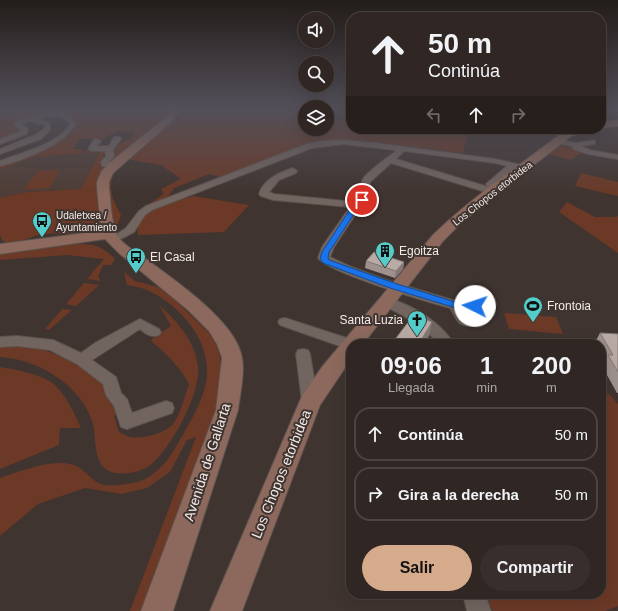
<!DOCTYPE html>
<html lang="es">
<meta charset="utf-8">
<style>
body{margin:0;font-family:Helvetica,sans-serif;background:#382f2c;color:#f1f3f6;height:100vh;display:flex;flex-direction:column;font-size:15px;white-space:nowrap}
*{box-sizing:border-box;margin:0}
p{font-size:13px;color:#a8a5a6}
.icon{flex:none;width:22px;height:22px;fill:none;stroke:currentColor;stroke-width:2;stroke-linecap:round;stroke-linejoin:round}
.map{position:relative;flex:1;overflow:hidden}
.details{position:absolute;left:346px;top:339px;width:260px;height:260px;display:flex;flex-direction:column;background:#302724;border-radius:16px;box-shadow:0 4px 16px #0002,0 0 0 1px #4b4441}
.details>*{flex:none}
.top-card{position:absolute;left:346px;top:12px;width:260px;height:122px;border-radius:16px;box-shadow:0 4px 16px #0002,0 0 0 1px #4b4441;background:#302724;color:#f1f3f6;overflow:hidden}
.tools{position:absolute;left:298px;top:12px;display:grid;gap:8px}
.tools a{display:grid;place-items:center;width:36px;height:36px;border-radius:50%;background:#302724;box-shadow:0 4px 16px #0002,0 0 0 1px #4b4441;font-size:20px}
.pin{position:absolute;display:grid;place-items:center;width:34px;height:34px;color:#fff;margin:-17px;border:2px solid #fff;border-radius:50%;box-shadow:0 1px 4px #0007}
.me{position:absolute;width:44px;margin:-22px;rotate:274deg;stroke-linejoin:round;filter:drop-shadow(0 0 3px #0008)}
.turn{display:flex;align-items:center;gap:14px;height:84px;padding:0 16px;font-size:18px}
.turn .icon{width:52px;height:52px;stroke-width:2.5}
.turn b{display:block;font-size:28px;line-height:34px}
.lanes{display:flex;align-items:center;height:38px;padding:0 16px;background:#0003;justify-content:center;gap:20px;direction:ltr}
.lanes .off{opacity:.35}
.eta{display:flex;justify-content:space-evenly;align-items:center;height:68px;text-align:center}
.eta b{font-size:24px;font-weight:700;line-height:28px}
.button{display:flex;gap:8px;margin-top:auto;padding:8px 16px}
.button a{flex:1;height:46px;border-radius:24px;background:#d6ab8b;color:#111;font-size:16px;font-weight:700;line-height:46px;text-align:center}
.button a+a{background:#382f2c;color:#f1f3f6}
ul{padding:0;list-style:none}
li{display:flex;align-items:center;gap:12px;height:54px;margin:0 8px 6px;padding:0 8px;border:2px solid #4b4441;border-radius:16px}
li div{flex:1}
li b{display:block;font-size:15px}
li em{font-style:normal}
.map>svg:first-child{display:block}
.built{fill:#4e3d36}
.green{fill:#6b3926;fill-rule:evenodd}
.lines{fill:none;stroke-linecap:round;stroke-linejoin:round}
.street-casing{stroke:#5b524e;stroke-width:2}
.secondary-casing{stroke:#5b524e;stroke-width:2}
.street{fill:#726560;fill-rule:evenodd}
.secondary{fill:#8c695c;fill-rule:evenodd}
.wall{fill:#9f928e}
.shaded-wall{fill:#827774}
.building{fill:#b9aaa5;stroke:#827774}
.route{fill:#1a73e8;stroke:#114b97}
.labels{text-anchor:middle;stroke-width:4;stroke-linejoin:round;paint-order:stroke}
.far-street-label{font-size:10px;fill:#f3ebe8;stroke:#403430}
.far-poi-label{font-size:10px;fill:#f3ebe8;stroke:#403430;text-anchor:start}
.poi-label{font-size:12px;fill:#f3ebe8;stroke:#403430;text-anchor:start}
.near-street-label{font-size:14px;fill:#f3ebe8;stroke:#403430}
</style>
<div class="map">
<svg width="618" height="611" viewBox="0 0 618 611">
<rect width="100%" height="100%" fill="#403430"/>
<path class="built" d="M100,152L81,189L27,192L0,198V170L3,168L34,157Z"/>
<path class="green" d="M0,109H190L179,113L174,120L188,116L200,109H305V129H327V120L351,121V129H468L463,153L364,141H315L224,178L209,174L174,188L166,200L135,217L127,227C137,210 147,205 164,194L161,189L181,179L161,165L127,159C105,177 108,192 121,215L116,230L98,223C96,228 89,232 83,233C70,235 54,232 39,235C29,237 16,245 6,242C2,241 1,238 0,235V198L27,192L81,189L100,152L34,157L0,170V166L67,137C73,132 77,128 76,121C55,106 31,118 10,125L22,131L0,141ZM120,131L134,132C132,140 127,141 120,143L107,162L109,163L105,166L100,164L106,152L105,151H81L83,149H73L80,139H105L107,136Z
M559,145L583,151L571,160L550,154V152Z
M60,170L49,188L24,189L38,171Z
M581,173L618,182V196L575,186Z
M193,196L249,205L224,232L138,235C132,210 176,202 193,196Z
M567,202L595,217H615L618,216V253L559,212Z
M77,244C95,244 102,246 115,259L111,265H103L98,277L101,281L87,279L104,259L67,255L0,260V254Z
M124,272L135,281L158,287L176,301L210,334L217,346L220,357L221,375L219,397L210,427L172,533L141,611H130L196,437L187,440L170,472L147,488L122,494L85,488L38,504L0,536V478C21,471 52,458 74,465C83,468 90,478 98,483C107,488 134,484 143,480C164,470 173,452 184,433C193,417 202,401 206,383C213,345 185,310 153,293C145,288 136,287 127,285Z
M84,283L99,285L76,306L66,304Z
M159,305C178,322 195,341 198,367C201,393 170,451 149,466C139,473 120,476 109,471C92,463 97,436 92,421C80,384 37,359 0,357V346L36,347L68,359L89,371L104,386L118,414L114,416L119,432C122,433 125,435 127,436C139,441 167,433 174,423C181,412 185,396 189,384C179,366 167,354 151,341L153,338L171,326Z
M62,309L72,310L49,330L45,329Z
M504,313L556,317L563,334L509,329Z
M0,367C14,369 39,374 51,382C64,391 75,414 81,428H60L59,445L0,469Z
M601,392L609,394L618,404V606L605,611H493L490,605L487,594H601Z"/>
<g class="lines">
<defs>
<path id="street" d="M56,111C66,113 71,115 76,124C66,144 22,161 0,166V161C20,153 59,144 70,124C62,112 49,115 37,119L50,123V130L41,139L0,154V149L35,135L45,128V125L30,121L21,124L28,129L27,134L0,144V139L21,131L14,125L16,122L37,114Z
M114,137H120L121,139L113,150L114,156L109,162L116,163L117,165L113,167L102,166L101,162L106,156L105,151H92L88,149L94,139H97L101,141L97,146H109Z
M555,139L576,143L595,140V144L581,146L590,150L618,155V159L588,154L573,149L572,146L555,143Z
M343,140L376,143L495,159L526,166L527,168L526,170L515,168L497,183L502,186L498,189L487,186L486,184L507,166L495,163L404,151L396,159L495,189L497,191L495,193H489L391,163L370,182V194L367,200L357,212L334,247L330,257L349,266L389,281L466,304L470,302L465,296L467,293H475L483,301L480,309L466,312L474,322L472,325C457,329 456,317 450,308C428,302 329,273 318,258L322,247L350,207L273,200L261,196L259,194C263,180 280,172 293,168L297,171L296,173L279,180L269,192L274,194L355,202C362,195 359,189 362,181C364,174 388,157 395,152V150L343,144L312,148L152,210L145,215L134,232L113,243L108,240L126,228L139,211L146,206L307,144L321,141Z
M387,298C411,304 441,322 454,344H439C423,326 404,315 382,305L381,302L382,299Z
M285,318L356,341L358,344H351V350L280,325L278,322L280,319Z
M140,319L159,329L161,332L159,335C151,338 146,334 140,329L92,360L116,377L121,393L127,399L132,413L166,401L172,403L174,408L172,413L127,429L121,427L114,406L106,395L103,384L77,364L50,350L17,346L0,347V337L17,336L53,340L81,353L95,343Z
M303,349L308,350L310,354L318,402L316,407L310,408L304,407L302,402L296,354L298,350Z
M463,594H485L491,611H467Z"/>
<path id="secondary" d="M173,109H182L170,123L113,173L109,182V188C111,203 111,219 116,233C119,242 138,254 146,259C174,280 237,322 242,358C245,374 240,394 238,410L173,611H141L216,410L222,358L217,344L209,331L188,310L120,254L105,239L0,254V244L101,231L97,188V182L101,172L109,163L164,119Z
M618,120V126L601,128V122Z
M572,129H586L584,131L570,137L486,202L457,227L443,241L363,344H351V359L320,405L242,611H210L302,396L322,367L433,235C470,199 513,170 554,139L562,133Z"/>
</defs>
<use href="#street" class="street-casing"/>
<use href="#secondary" class="secondary-casing"/>
<use href="#street" class="street"/>
<use href="#secondary" class="secondary"/>
</g>
<path class="wall" d="M366,261L404,262L403,269L395,278L365,268Z
M600,333L618,334V393H617L602,366L604,362L601,356V344H594Z"/>
<path class="shaded-wall" d="M404,262L403,269L395,278L396,271Z
M432,322L429,336L425,344H419Z"/>
<path class="building" d="M374,252L404,262L396,271L366,261Z
M417,316L432,322L419,344H397L393,342L412,317Z
M600,333L618,334V372L608,355H613Z"/>
<linearGradient id="sky" x2="0" y2="1"><stop stop-color="#231d1a"/><stop offset="0.56" stop-color="#535059"/><stop offset="1" stop-color="#535059" stop-opacity="0"/></linearGradient>
<rect width="618" height="195" fill="url(#sky)"/>
<path class="route" d="M359,199L365,200L356,211L329,252L328,258L329,260L397,284L452,301L466,305L478,304L480,306L478,308L466,311L446,305L390,288L323,263L320,258L322,252L351,208Z"/>
<defs>
<symbol id="bus-pin" viewBox="-11 -11 22 30"><path d="M0 17L-7.5 6A9.5 9.5 0 1 1 7.5 6Z" fill="#53cdc9" stroke="#403430"/><path d="M-5-6H5V4H4V6H2V4H-2V6H-4V4H-5ZM-3.5-4V0h7V-4ZM-3.5 1.2v1.5H-2V1.2ZM2 1.2v1.5H3.5V1.2Z" fill="#111"/></symbol>
<symbol id="building-pin" viewBox="-11 -11 22 30"><path d="M0 17L-7.5 6A9.5 9.5 0 1 1 7.5 6Z" fill="#53cdc9" stroke="#403430"/><path d="M-4-6H4V6H1V3H-1V6H-4ZM-2.5-4.3h1.7v1.8h-1.7ZM.8-4.3h1.7v1.8H.8ZM-2.5-1h1.7V.8h-1.7ZM.8-1h1.7V.8H.8Z" fill="#111"/></symbol>
<symbol id="stadium-pin" viewBox="-11 -11 22 30"><path d="M0 17L-7.5 6A9.5 9.5 0 1 1 7.5 6Z" fill="#53cdc9" stroke="#403430"/><path d="M0-5a6.5 5 0 1 0 0 10a6.5 5 0 1 0 0-10ZM-3.5-1.8h7v3.6h-7Z" fill="#111"/></symbol>
<symbol id="church-pin" viewBox="-11 -11 22 30"><path d="M0 17L-7.5 6A9.5 9.5 0 1 1 7.5 6Z" fill="#53cdc9" stroke="#403430"/><path d="M-1.2-6h2.4v3.5h3.3v2.4h-3.3V6h-2.4V-.1h-3.3v-2.4h3.3Z" fill="#111"/></symbol>
</defs>
<g fill-rule="evenodd">
<use href="#bus-pin" x="31" y="210" width="22" height="30"/>
<use href="#building-pin" x="374" y="240" width="22" height="30"/>
<use href="#bus-pin" x="125" y="246" width="22" height="30"/>
<use href="#stadium-pin" x="522" y="295" width="22" height="30"/>
<use href="#church-pin" x="406" y="309" width="22" height="30"/>
</g>
<g class="labels">
<g class="far-street-label">
<text transform="translate(492 193) rotate(-38)" y="4">Los Chopos etorbidea</text>
</g>
<g class="far-poi-label">
<text x="56" y="219">Udaletxea /<tspan x="56" dy="12">Ayuntamiento</tspan></text>
</g>
<g class="poi-label">
<text x="399" y="255">Egoitza</text>
<text x="150" y="261">El Casal</text>
<text x="547" y="310">Frontoia</text>
<text x="403" y="324" text-anchor="end">Santa Luzia</text>
</g>
<g class="near-street-label">
<text transform="translate(207 462) rotate(-72)" y="5">Avenida de Gallarta</text>
<text transform="translate(281 474) rotate(-68)" y="5">Los Chopos etorbidea</text>
</g>
</g>
</svg>
<div class="tools">
<a><svg class="icon" aria-label="sound" viewBox="0 0 24 24"><path d="M4 9h4l5-4v14l-5-4H4zM17 9q2 3 0 6"/></svg></a>
<a><svg class="icon" aria-label="search" viewBox="0 0 24 24"><circle cx="10" cy="10" r="6"/><path d="M15 15l6 6"/></svg></a>
<a><svg class="icon" aria-label="layers" viewBox="0 0 24 24"><path d="M12 4l9 5-9 5-9-5zM3 14l9 5 9-5"/></svg></a>
</div>
<div class="pin" style="left:362px;top:200px;background:#d93025"><svg class="icon" aria-label="arrive" viewBox="0 0 24 24"><path d="M6 21V4h12l-3 4 3 4H6"/></svg></div>
<svg class="me" style="left:475px;top:306px" viewBox="-20 -20 40 40"><circle r="19" fill="#fff"/><path d="M0-13L10 11 0 6-10 11z" fill="#1a73e8"/></svg>
<div class="top-card">
<div class="turn"><svg class="icon" aria-label="ahead" viewBox="0 0 24 24"><path d="M12 20V5M6 11l6-6 6 6"/></svg><div><b>50 m</b>Continúa</div></div>
<div class="lanes"><svg class="icon off" aria-label="left" viewBox="0 0 24 24"><path d="M17 20v-9H6M10 6l-5 5 5 5"/></svg><svg class="icon" aria-label="ahead" viewBox="0 0 24 24"><path d="M12 20V5M6 11l6-6 6 6"/></svg><svg class="icon off" aria-label="right" viewBox="0 0 24 24"><path d="M7 20v-9h11M14 6l5 5-5 5"/></svg></div>
</div>
<section class="details">
<div class="eta">
<div><b>09:06</b><p>Llegada</p></div>
<div><b>1</b><p>min</p></div>
<div><b>200</b><p>m</p></div>
</div>
<ul>
<li><svg class="icon" aria-label="ahead" viewBox="0 0 24 24"><path d="M12 20V5M6 11l6-6 6 6"/></svg><div><b>Continúa</b></div><em>50 m</em></li>
<li><svg class="icon" aria-label="right" viewBox="0 0 24 24"><path d="M7 20v-9h11M14 6l5 5-5 5"/></svg><div><b>Gira a la derecha</b></div><em>50 m</em></li>
</ul>
<div class="button"><a>Salir</a><a>Compartir</a></div>
</section>
</div>
